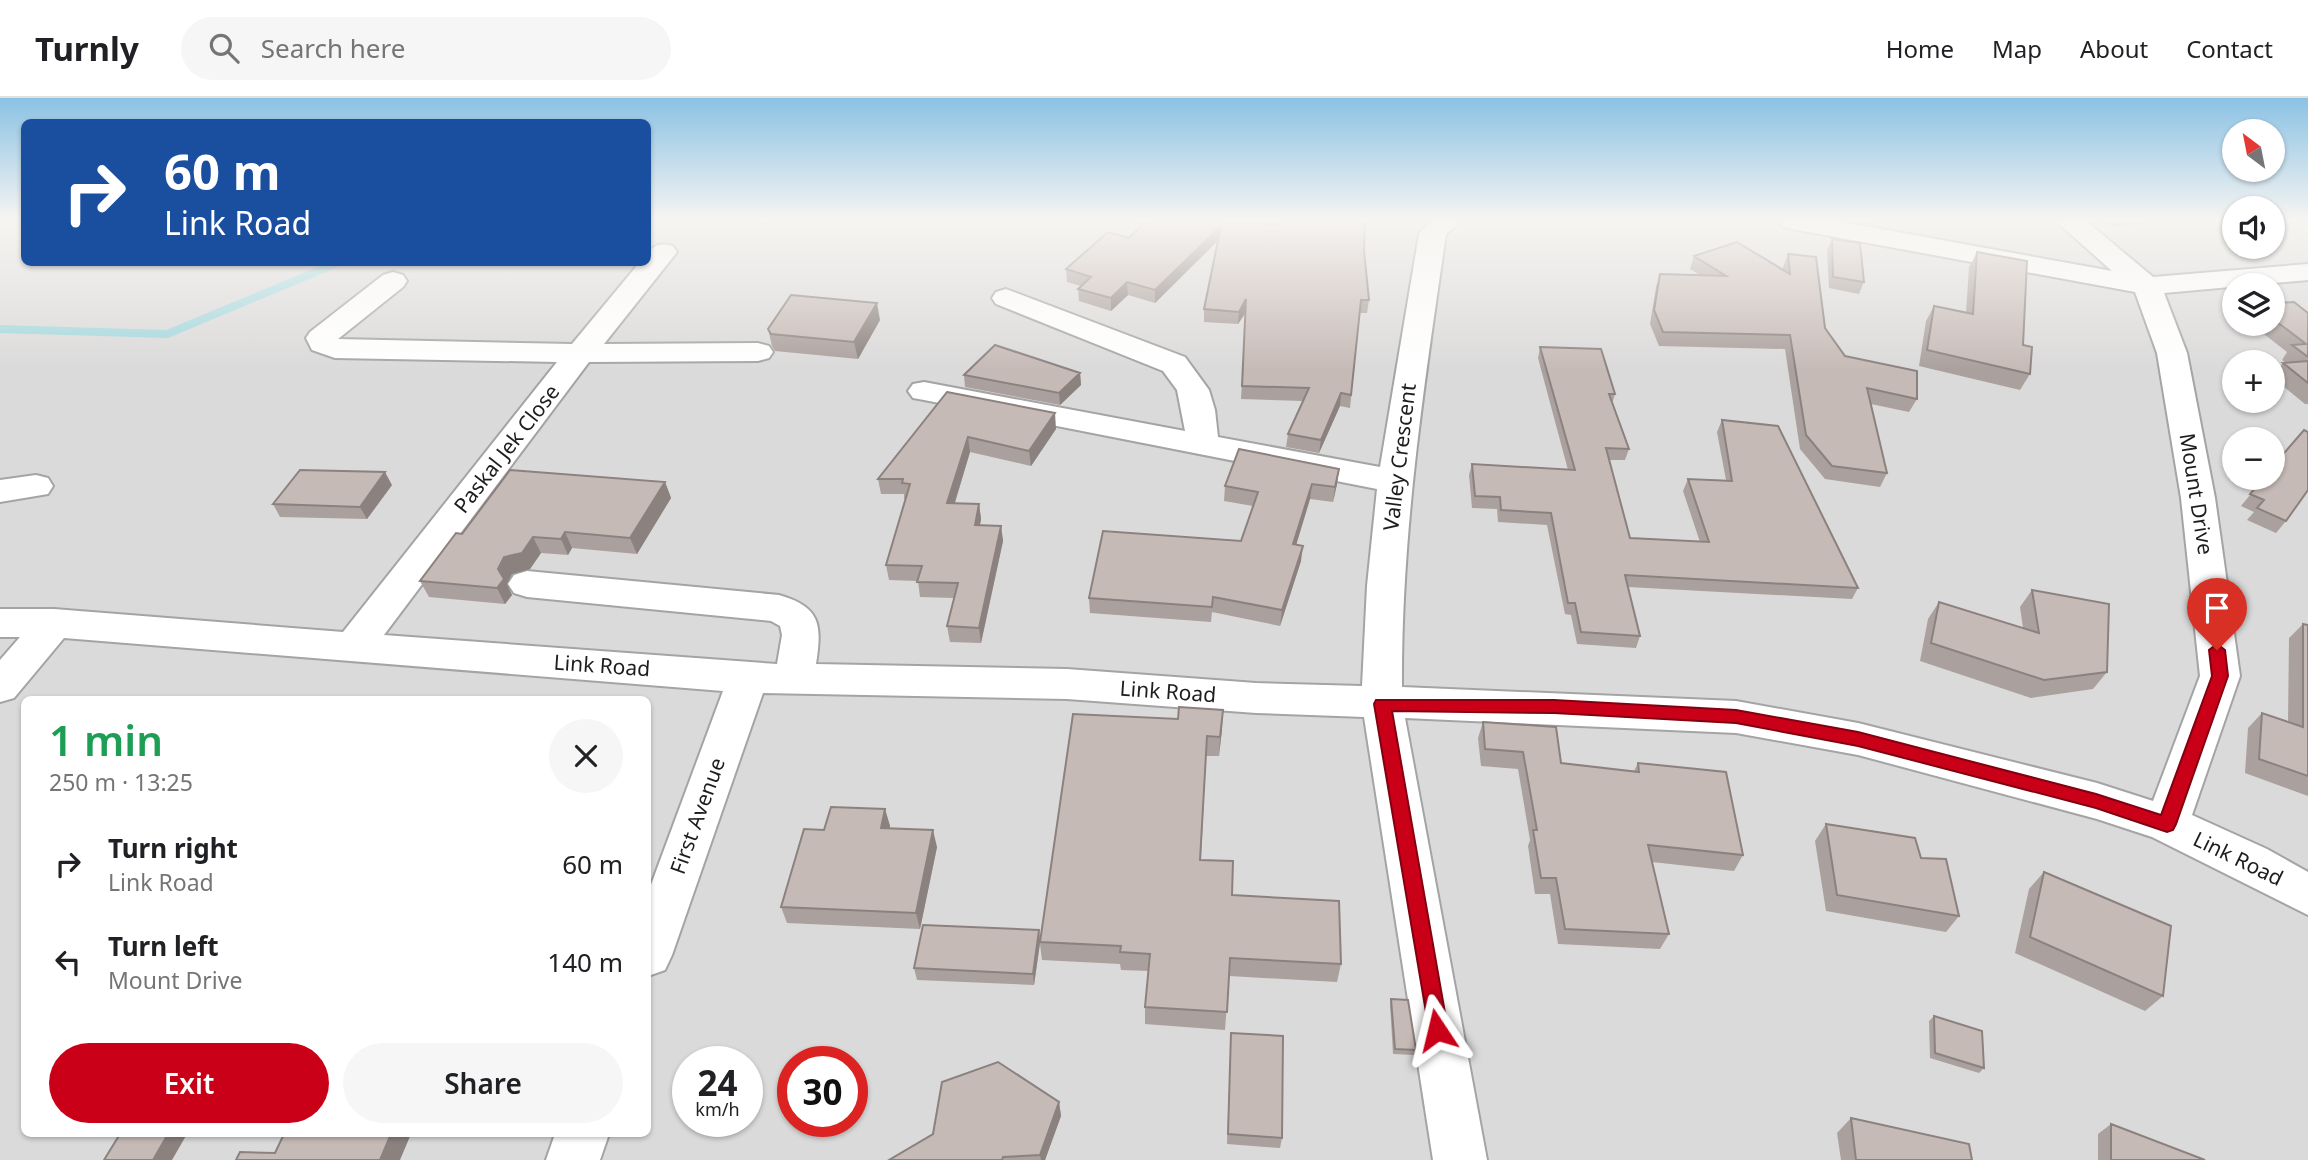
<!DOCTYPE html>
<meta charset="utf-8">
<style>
body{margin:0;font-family:"Noto Sans",sans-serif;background:#f6f6f6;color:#202124;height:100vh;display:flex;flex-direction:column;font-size:26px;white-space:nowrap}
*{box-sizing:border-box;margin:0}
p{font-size:23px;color:#757577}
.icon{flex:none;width:38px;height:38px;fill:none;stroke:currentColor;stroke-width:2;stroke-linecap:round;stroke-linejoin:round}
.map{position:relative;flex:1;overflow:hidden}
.details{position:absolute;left:21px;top:598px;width:630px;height:441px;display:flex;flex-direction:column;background:#fff;border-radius:10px;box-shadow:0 2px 5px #0004}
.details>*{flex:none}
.top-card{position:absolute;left:21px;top:21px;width:630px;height:147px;border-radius:10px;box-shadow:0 2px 5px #0004;background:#1a4fa0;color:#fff;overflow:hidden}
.needle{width:46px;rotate:328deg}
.buttons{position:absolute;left:2222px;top:21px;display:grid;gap:14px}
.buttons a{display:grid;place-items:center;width:63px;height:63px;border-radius:50%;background:#fff;box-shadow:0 2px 5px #0004;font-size:35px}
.speed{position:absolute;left:672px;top:948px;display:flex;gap:14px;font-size:35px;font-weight:700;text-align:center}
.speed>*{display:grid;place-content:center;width:91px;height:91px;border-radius:50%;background:#fff;box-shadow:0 2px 5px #0004;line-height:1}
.speed small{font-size:18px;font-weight:400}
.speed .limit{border:10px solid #d22;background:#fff;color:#111}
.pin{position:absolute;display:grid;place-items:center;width:60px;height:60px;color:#fff;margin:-72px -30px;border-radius:50% 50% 50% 0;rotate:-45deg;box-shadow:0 0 7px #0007}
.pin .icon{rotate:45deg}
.me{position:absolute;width:77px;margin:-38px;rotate:350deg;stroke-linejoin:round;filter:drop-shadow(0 0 5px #0008)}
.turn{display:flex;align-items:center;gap:24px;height:147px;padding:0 28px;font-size:32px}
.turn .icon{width:91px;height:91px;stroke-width:2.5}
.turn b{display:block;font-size:49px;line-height:60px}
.round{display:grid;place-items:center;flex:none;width:74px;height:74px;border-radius:37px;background:#f6f6f6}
.headline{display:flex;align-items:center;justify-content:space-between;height:119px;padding:0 28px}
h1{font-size:42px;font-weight:600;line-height:52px;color:#1e9e55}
.action{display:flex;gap:14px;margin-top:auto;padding:14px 28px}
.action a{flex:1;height:80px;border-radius:42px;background:#ca0018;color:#fff;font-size:28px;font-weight:600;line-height:80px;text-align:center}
.action a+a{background:#f6f6f6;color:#202124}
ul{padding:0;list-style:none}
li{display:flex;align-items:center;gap:21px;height:98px;padding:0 28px}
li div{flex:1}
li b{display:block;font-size:26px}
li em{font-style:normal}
header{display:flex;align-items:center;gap:42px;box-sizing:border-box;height:98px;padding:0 35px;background:#fff;border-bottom:2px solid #e0e0e0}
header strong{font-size:33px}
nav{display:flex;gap:38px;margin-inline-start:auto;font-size:24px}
.search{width:490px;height:63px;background:#f6f6f6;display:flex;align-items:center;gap:18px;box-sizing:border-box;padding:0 24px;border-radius:38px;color:#757577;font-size:26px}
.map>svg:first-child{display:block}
.residential{fill:#dbdada;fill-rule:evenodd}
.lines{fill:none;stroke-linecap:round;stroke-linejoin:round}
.stream{stroke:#a1d7dd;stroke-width:8}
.minor-casing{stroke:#a4a4a4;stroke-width:4}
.minor{fill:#fff;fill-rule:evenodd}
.wall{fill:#aaa09d}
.shaded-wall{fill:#8b827f}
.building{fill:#c6bab6;stroke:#8b827f;stroke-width:2}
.route{fill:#ca0018;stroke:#830010;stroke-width:2}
.labels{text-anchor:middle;stroke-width:5;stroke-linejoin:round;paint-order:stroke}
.street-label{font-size:21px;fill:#1d1d1d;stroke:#fff}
</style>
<header>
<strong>Turnly</strong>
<div class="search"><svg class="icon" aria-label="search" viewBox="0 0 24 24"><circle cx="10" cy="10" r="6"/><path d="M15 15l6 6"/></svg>Search here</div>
<nav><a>Home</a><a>Map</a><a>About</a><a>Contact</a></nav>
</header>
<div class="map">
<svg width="2308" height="1062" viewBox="0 0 2308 1062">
<rect width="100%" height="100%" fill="#eee9e2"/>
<path class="residential" d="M0,123H24V164H648V123H2235V149H2273V123H2308V1062H0ZM2235,187H2273V226H2235ZM2235,264H2273V303H2235ZM2235,341H2273V380H2235ZM24,602H648V1036H24ZM688,964H747V1024H688ZM793,964H852V1024H793Z"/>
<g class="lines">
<path class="stream" d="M0,231L167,236L340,164"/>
<defs>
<path id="minor" d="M1429,123H1463L1446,136C1424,287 1401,437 1402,589L1736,603L1858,625L2097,685L2153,703L2200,578L2181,400L2157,255L2135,194L1792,131L1783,129L1779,123H1837L2112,173L2056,123H2086L2153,179L2308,166V182L2164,195L2187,255L2215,400L2240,578L2192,717L2267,751L2308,774V817L2152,739L2097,721L1858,657L1736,635L1405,620L1487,1062H1433L1364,619L1256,615L1067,601L763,595L672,857L665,872L648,878V795L723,593L64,540L14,600L0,604V562L20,539H0V511H54L343,534L557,264L335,260L312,252L306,240L310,234L383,177L393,174L403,177L407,183L403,189L338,241L572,246L640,164H648C648,148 658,144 673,148L677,154L604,246L758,245L769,248L773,254L769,260L758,263L589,264L384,537L777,566L782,537L780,528L771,523L527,499L514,495L508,486L514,477L527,473L779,497C821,509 822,527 816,566L1067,571L1256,585L1362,588L1367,488L1377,391L924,302L913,300L908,293L913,286L924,284L1185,333L1177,292L1163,273L996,206L992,200L996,194L1006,191L1185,259L1209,292L1215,312L1218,339L1380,369L1419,136Z
M36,377L48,380L53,388L48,396L0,404V382Z
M555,1036H609L600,1062H546Z"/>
</defs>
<use href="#minor" class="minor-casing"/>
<use href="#minor" class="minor"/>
</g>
<path class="wall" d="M1277,123H1365L1364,153L1369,202L1367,215H1360L1350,310L1340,308L1319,355L1286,349L1288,336L1303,303L1241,301L1246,214L1238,226L1204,224V211L1218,143L1155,205L1128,197L1111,213L1079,203L1078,191L1081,188L1067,184L1066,171L1129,140L1225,124L1277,126Z
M2104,123H2158L2111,129Z
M1832,141L1864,184L1859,196L1829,190L1827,152Z
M1977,154L2023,247L2030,276L2020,292L1919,268L1926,223L1934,208L1966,215L1969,169Z
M1788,156L1825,230L1845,258L1917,301L1909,314L1871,306L1887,375L1880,389L1825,381L1800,351L1785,251L1659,248L1650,226L1656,189L1660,176L1700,177L1690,171L1694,158L1783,172V169Z
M2273,205L2308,215V306H2305L2273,280V277L2283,265H2286L2282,262L2287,254L2251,226H2273Z
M880,222L858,261L775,253L772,248L768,231Z
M1540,249L1615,296L1612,306L1629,351L1625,362H1609L1630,440L1700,444L1683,393L1688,381L1726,382L1717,334L1722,322L1858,490L1852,501L1628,489L1640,538L1636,550L1577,546L1571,517L1565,516L1547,427L1498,424L1497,411L1472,410L1469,377L1472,366L1568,372L1538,260Z
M1080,275L1081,287L1060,307L965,289L964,277Z
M947,294L1056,331L1031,368L970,354L955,405L979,406L981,421L980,427L1001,428L1003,443L981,545L950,544L947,528L954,500L920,499L918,483L889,482L886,467L906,401H904V396H881L878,381Z
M1339,371L1337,386L1333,404L1310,401L1296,446L1301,463L1280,528L1212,514L1211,524L1090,515L1089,500L1241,443L1253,408L1224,403L1225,388Z
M2264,380L2286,423L2276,435L2247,422L2254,414L2241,408Z
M665,384L671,400L637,456L572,450L568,457L541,455L530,471L512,476L507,486L512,497L505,506L429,499L420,483L462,436Z
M392,387L367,421L280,419L273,406Z
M2032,492L2107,574L2093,591L2031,600L1920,563L1928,521L1939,504L2023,530L2020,509Z
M2303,526L2308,527V698L2245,675L2248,630L2262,615L2288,624L2289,540Z
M1073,616L1222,631L1219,658H1206L1201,762L1232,797L1341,866L1337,884L1229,878L1225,932L1145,926V909L1149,873L1121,872L1120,866L1042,862L1040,846L1034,887L917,882L914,870L1039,832L1040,842Z
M1483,624L1561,665L1634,673L1638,665L1743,757L1734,773L1652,764L1669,836L1660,851L1558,846L1550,796H1535L1528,748L1530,742L1518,671L1481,668L1478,640Z
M885,711L890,728L889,730L937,749L920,831L787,825L781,809L824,732Z
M1826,726L1959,818L1946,834L1826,813L1815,743Z
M2044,774L2163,898L2145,913L2015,855L2029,791Z
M1391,901L1416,952L1414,957L1393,956L1390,906Z
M1934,918L1984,970L1979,975L1930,960L1929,923Z
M1231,935L1282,1040L1280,1050L1227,1046Z
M1059,1004L1061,1018L1045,1062H889Z
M1851,1020L1972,1062H1841L1837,1035Z
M2111,1026L2205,1062H2098V1036Z"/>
<path class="shaded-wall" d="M2115,123H2158L2111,129Z
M1221,128L1220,140L1155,205V192Z
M1127,184L1128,197L1111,213V200Z
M1246,201V214L1238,226L1239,214Z
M877,205L880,222L858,261L854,244Z
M1080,275L1081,287L1060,307L1059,295Z
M1341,295L1340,308L1319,355L1321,342Z
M1055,315L1056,331L1031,368L1029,353Z
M968,339L970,354L950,420L947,405Z
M1339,371L1337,386L1333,404L1335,389Z
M385,374L392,387L367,421L360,409Z
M665,384L671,400L637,456L630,440Z
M1312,386L1310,401L1292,461L1293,446Z
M979,406L981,421L977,442L975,427Z
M1001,428L1003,443L981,545L979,530Z
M565,434L572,450L568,457L561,441Z
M533,439L541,455L530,471L512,476L507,486L512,497L505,506L497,490L498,471L504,459Z
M1303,448L1301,463L1280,528L1282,512Z
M1223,612L1222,631L1219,658L1220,639Z
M885,711L890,728L885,747L881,730Z
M933,732L937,749L920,831L916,815Z
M1039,832L1040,844L1034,887L1033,876Z
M1059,1004L1061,1018L1045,1062H1041L1040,1057Z
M168,1036H187L172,1062H153Z
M391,1036H411L400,1062H380Z"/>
<path class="building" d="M1146,123H1221L1278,127V123H1365L1364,153L1369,202H1361L1351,297L1341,295L1321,342L1288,336L1309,290L1242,288L1246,201L1239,214L1204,211L1221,128L1155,192L1127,184L1111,200L1078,191L1091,179L1066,171L1108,134L1129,140Z
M1832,141L1860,145L1864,184L1833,179Z
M1737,144L1790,176L1788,156L1816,159L1825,230L1845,258L1917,273V301L1867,290L1887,375L1832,368L1806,337L1790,237L1663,234L1654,212L1660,176L1726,178L1694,158Z
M1977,154L2027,163L2023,247L2032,249L2030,276L1927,252L1934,208L1973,216Z
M791,197L877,205L854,244L771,236L768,231Z
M2294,204L2308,215V259L2292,247L2306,246L2273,221V205Z
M995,247L1080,275L1059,295L964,277Z
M1540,249L1601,251L1615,296H1609L1629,351L1606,350L1630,440L1709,444L1688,381L1732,383L1722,322L1778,328L1858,490L1625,477L1640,538L1581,534L1575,505H1568L1551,415L1501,412L1500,399L1475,398L1472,366L1575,372Z
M2308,263V285L2283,265Z
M947,294L1055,315L1029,353L968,339L947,405L979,406L975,427L1001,428L979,530L947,528L958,485L917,484L922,468L886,467L910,386L902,385L903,381H878Z
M2304,332L2308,334V392L2286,423L2257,410L2264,402L2250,396L2264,380H2273V368Z
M1239,351L1339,371L1335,389L1312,386L1293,446L1303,448L1282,512L1213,499L1212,509L1089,500L1103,433L1241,443L1258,394L1225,388Z
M300,372L385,374L360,409L273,406Z
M510,372L665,384L630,440L565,434L561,441L533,439L522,455L504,459L498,471L504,481L497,490L420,483L456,435L462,436Z
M2032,492L2109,506L2107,574L2044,582L1931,545L1939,504L2039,535Z
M2303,526L2308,527V678L2259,661L2262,615L2303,629Z
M1179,609L1223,612L1220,639L1207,638L1200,762L1233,763L1232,797L1339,803L1341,866L1230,860L1227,914L1145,909L1150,856L1120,854L1121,848L1040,844L1073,616L1178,621Z
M1483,624L1556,629L1561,665L1639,674L1638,665L1726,674L1743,757L1648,747L1669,836L1565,831L1556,780H1541L1533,732H1537L1523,654L1485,651Z
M831,709L885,711L881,730L933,732L916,815L781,809L804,731L824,732Z
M1826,726L1915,740L1921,760L1946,761L1959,818L1837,797Z
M2044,774L2171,828L2163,898L2030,839Z
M923,827L1039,832L1033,876L914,870Z
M1391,901L1408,902L1416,952L1395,951Z
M1934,918L1982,933L1984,970L1935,955Z
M1231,935L1283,938L1282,1040L1228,1036Z
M998,964L1059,1004L1040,1057L1003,1059L1002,1062H889L933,1036L942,984Z
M1851,1020L1969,1046L1972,1062H1856Z
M2111,1026L2205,1062H2111Z
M120,1036H168L153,1062H104Z
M284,1036H391L380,1062H236L240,1054L275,1055Z"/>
<linearGradient id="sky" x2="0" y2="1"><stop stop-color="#8bc2e4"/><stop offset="0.45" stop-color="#f7f5f2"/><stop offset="1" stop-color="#f7f5f2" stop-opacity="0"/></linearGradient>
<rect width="2308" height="272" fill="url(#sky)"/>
<path class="route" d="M2217,546L2225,552L2228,578L2176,726L2173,732L2167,734L2096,710L1858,648L1736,625L1554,615L1392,613L1448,932L1445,938L1437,941L1430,938L1374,606L1376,602H1554L1736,612L1858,634L2096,696L2161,717L2212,578L2209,552Z"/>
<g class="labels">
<g class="street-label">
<text transform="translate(507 351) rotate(-52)" y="7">Paskal Jek Close</text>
<text transform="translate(1400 359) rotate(-83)" y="7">Valley Crescent</text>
<text transform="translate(2196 396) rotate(81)" y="7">Mount Drive</text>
<text transform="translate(602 568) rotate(4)" y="7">Link Road</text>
<text transform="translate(1168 594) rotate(4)" y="7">Link Road</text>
<text transform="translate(698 718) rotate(-70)" y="7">First Avenue</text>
<text transform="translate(2238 761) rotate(26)" y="7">Link Road</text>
</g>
</g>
</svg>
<div class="buttons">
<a><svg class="needle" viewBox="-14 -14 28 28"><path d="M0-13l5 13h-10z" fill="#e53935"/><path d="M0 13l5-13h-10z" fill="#757577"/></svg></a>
<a><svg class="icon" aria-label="sound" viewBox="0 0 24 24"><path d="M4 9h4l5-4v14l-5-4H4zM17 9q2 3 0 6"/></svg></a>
<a><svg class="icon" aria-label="layers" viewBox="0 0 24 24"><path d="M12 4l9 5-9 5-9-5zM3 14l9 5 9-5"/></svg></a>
<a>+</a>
<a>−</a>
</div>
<div class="speed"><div>24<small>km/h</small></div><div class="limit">30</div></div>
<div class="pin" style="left:2217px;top:552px;background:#d93025"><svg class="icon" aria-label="arrive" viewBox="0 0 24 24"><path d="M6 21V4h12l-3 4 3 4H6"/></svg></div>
<svg class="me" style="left:1437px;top:932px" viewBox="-20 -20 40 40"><path d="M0-17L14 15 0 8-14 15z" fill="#ca0018" stroke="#fff" stroke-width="4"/></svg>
<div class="top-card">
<div class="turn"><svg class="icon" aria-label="right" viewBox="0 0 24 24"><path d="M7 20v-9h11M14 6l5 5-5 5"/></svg><div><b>60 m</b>Link Road</div></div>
</div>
<section class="details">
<div class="headline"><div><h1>1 min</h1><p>250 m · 13:25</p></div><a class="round"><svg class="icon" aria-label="close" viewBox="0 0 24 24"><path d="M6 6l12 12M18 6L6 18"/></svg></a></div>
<ul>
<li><svg class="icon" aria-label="right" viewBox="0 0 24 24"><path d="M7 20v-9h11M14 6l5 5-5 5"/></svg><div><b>Turn right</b><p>Link Road</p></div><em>60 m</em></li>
<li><svg class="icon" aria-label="left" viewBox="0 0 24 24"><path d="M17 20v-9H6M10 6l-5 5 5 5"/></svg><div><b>Turn left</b><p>Mount Drive</p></div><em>140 m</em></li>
</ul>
<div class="action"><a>Exit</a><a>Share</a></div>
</section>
</div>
